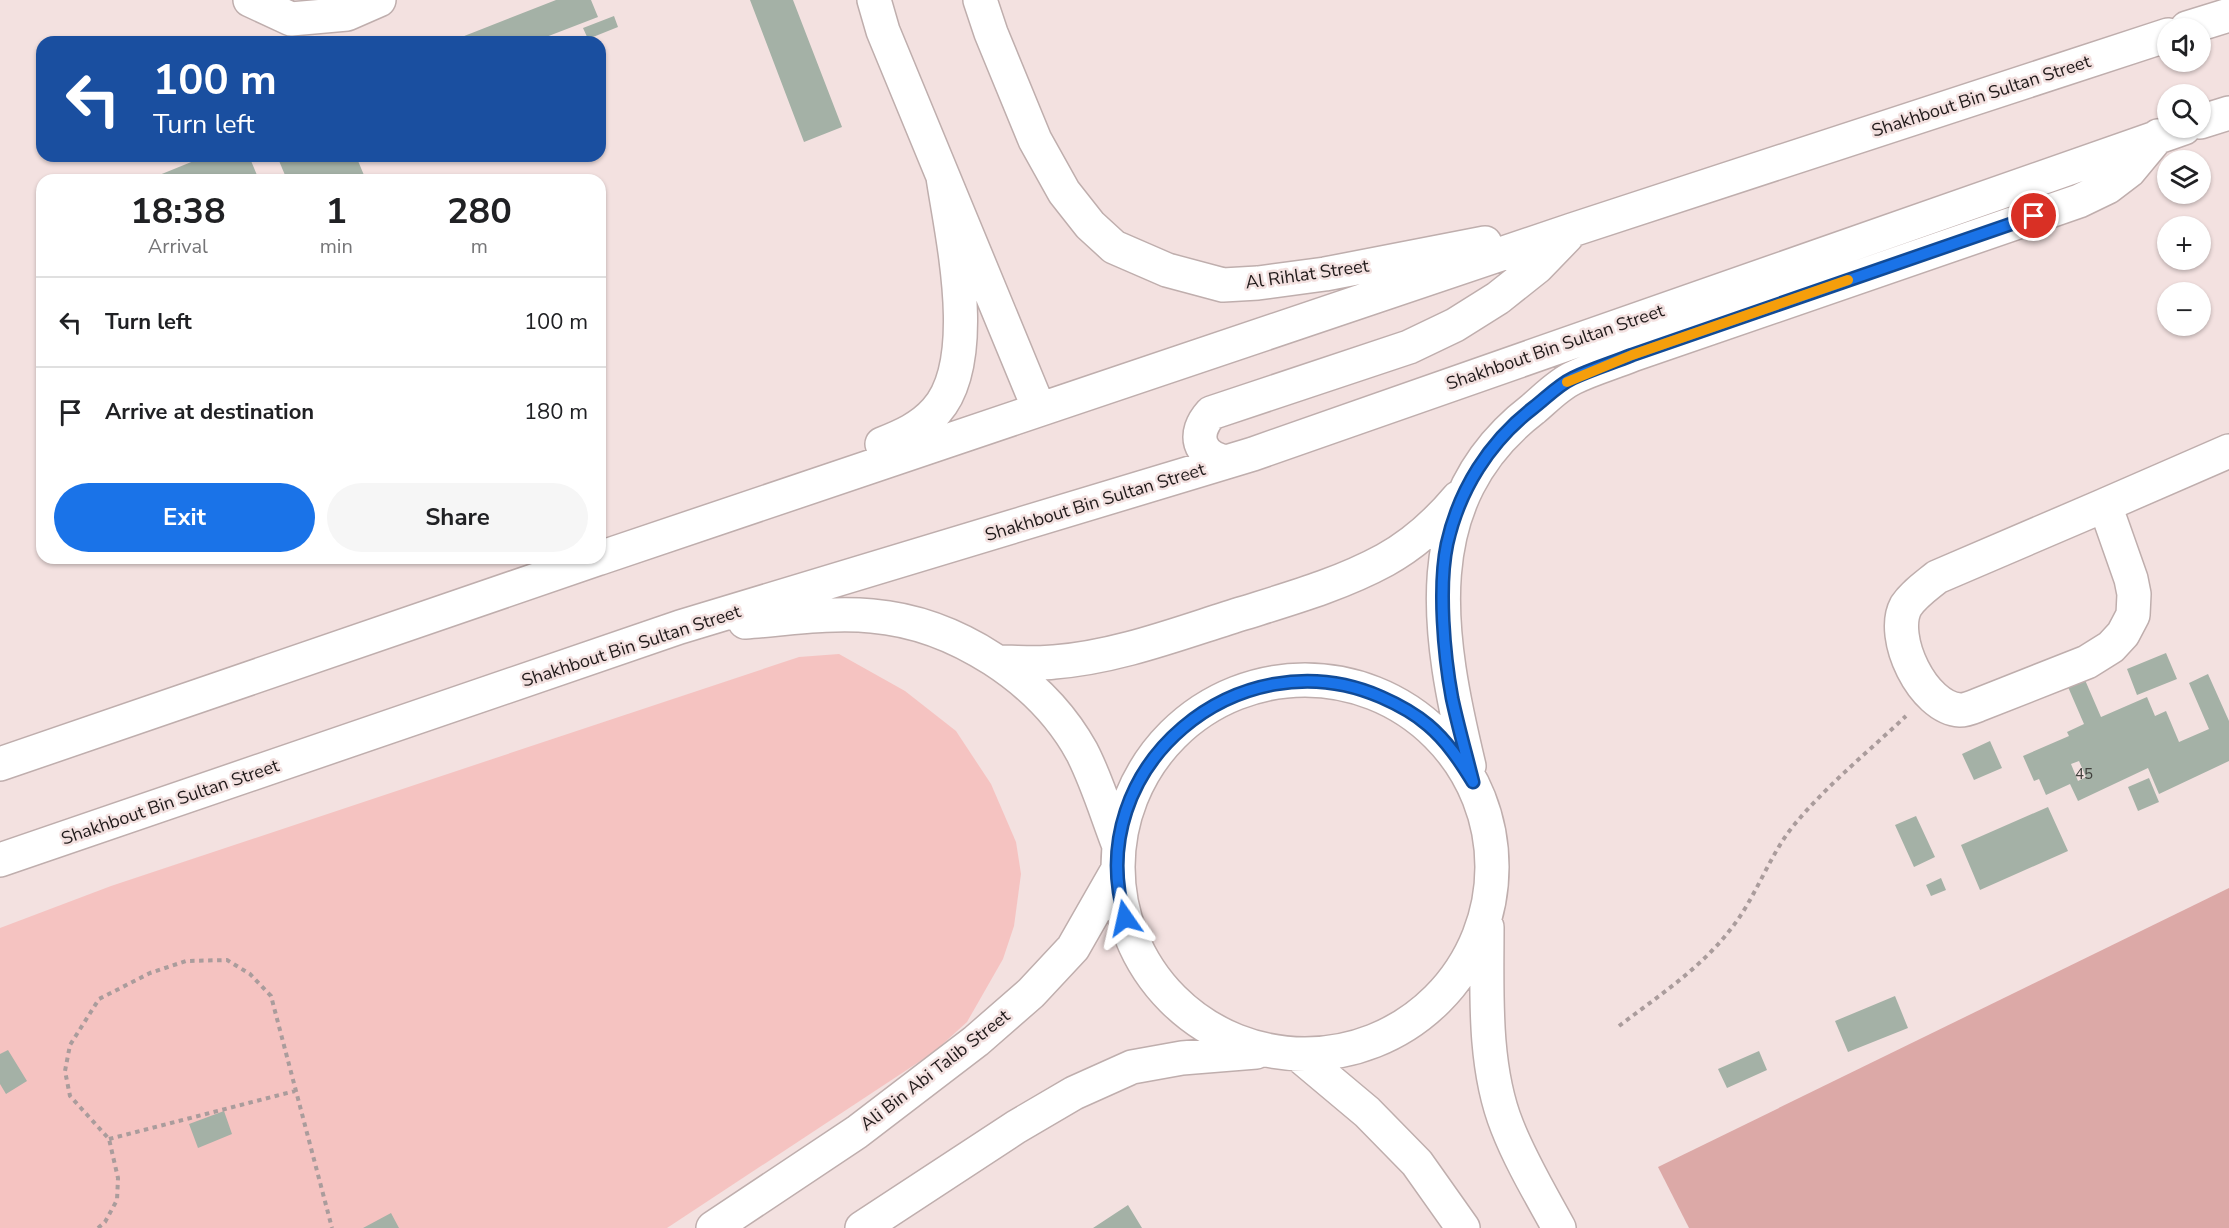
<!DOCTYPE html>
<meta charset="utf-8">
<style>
body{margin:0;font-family:"Nunito Sans",sans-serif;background:#f6f6f6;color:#202124;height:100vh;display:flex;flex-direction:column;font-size:22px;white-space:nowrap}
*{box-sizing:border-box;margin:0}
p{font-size:20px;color:#757577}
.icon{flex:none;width:33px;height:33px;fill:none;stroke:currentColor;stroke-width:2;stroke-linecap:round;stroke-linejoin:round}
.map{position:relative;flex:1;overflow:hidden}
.panel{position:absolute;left:36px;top:174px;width:570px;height:390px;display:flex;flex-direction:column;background:#fff;border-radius:18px;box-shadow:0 2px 4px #0004}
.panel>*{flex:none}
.guide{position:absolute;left:36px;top:36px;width:570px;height:126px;border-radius:18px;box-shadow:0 2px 4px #0004;background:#1a4fa0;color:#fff;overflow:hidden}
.fabs{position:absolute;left:2157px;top:18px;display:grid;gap:12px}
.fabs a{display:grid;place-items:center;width:54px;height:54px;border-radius:50%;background:#fff;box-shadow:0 2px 4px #0004;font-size:30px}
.pin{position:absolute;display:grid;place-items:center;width:51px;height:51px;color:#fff;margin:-26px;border:3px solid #fff;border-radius:50%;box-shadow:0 2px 6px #0007}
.me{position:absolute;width:66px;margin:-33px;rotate:349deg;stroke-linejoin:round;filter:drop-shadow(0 0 4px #0008)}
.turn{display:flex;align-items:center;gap:21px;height:126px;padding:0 18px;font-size:27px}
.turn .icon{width:78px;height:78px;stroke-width:2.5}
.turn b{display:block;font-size:42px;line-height:51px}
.eta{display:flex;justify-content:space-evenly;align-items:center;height:102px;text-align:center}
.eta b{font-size:36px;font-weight:700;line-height:42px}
.action{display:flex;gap:12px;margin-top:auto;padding:12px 18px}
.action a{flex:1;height:69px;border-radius:36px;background:#1a73e8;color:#fff;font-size:24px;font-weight:700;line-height:69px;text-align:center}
.action a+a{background:#f6f6f6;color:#202124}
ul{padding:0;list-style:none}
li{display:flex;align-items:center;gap:18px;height:90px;padding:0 18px;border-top:2px solid #e0e0e0}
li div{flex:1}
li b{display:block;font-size:22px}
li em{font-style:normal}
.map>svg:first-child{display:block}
.green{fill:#f5c3c1}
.forest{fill:#dca9a7}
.building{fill:#a4b1a6;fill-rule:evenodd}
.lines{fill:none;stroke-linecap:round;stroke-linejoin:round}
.minor-casing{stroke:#bfaead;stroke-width:36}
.major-casing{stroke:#bfaead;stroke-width:36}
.path{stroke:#aa9c9c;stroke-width:4;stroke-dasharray:4.5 4.5;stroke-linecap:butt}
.minor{stroke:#fff;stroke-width:33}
.major{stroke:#fff;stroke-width:33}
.route-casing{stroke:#114b97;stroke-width:15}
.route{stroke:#1a73e8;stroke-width:10}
.slow{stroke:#f59e0b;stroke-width:10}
.labels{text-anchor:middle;stroke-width:5;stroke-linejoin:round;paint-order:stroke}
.number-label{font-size:15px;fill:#41403d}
.street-label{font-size:18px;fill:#201a1a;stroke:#f3e1e0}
</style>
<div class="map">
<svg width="2229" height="1228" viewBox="0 0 2229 1228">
<rect width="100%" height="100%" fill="#f3e1e0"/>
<path class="green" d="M839,654L905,691L956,731L991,784L1016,842L1021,874L1014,926L1003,959L967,1022L934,1052L667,1228H0V928L111,886L799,657Z"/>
<path class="forest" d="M2229,888V1228H1689L1658,1167Z"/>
<path class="building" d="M556,0H591L598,17L533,42H449Z
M750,0H793L842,127L804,142Z
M614,16L618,27L588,39L583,28Z
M206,156H249L259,180H147Z
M277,156H356L366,180H287Z
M2166,653L2177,679L2137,695L2127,669Z
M2208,674L2229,721V761L2159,794L2148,768L2078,801L2070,784L2046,795L2039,779L2034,781L2023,756L2069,736L2067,732L2084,724L2068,687L2085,680L2101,717L2147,697L2155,716L2166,711L2179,742L2209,729L2189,683ZM2079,761L2086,777L2078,781L2071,764Z
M1990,741L2002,768L1974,780L1962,754Z
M2149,778L2159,802L2138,811L2128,787Z
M2048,807L2068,851L1980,890L1961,845Z
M1916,816L1935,857L1914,867L1895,825Z
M1941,878L1946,890L1931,896L1926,885Z
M1895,996L1908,1028L1848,1052L1835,1021Z
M8,1050L27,1081L6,1094L0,1084V1054Z
M1759,1051L1767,1070L1727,1088L1718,1069Z
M224,1111L232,1134L198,1148L189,1124Z
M1128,1205L1142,1228H1093Z
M391,1213L399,1228H363Z"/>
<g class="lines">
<defs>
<path id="minor" d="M250,0L291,19L347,14L379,0
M2105,505L2131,579L2134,594L2133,615L2123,634L2111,647L2087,662L1978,705C1973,707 1966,710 1960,710C1923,708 1889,637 1906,606C1914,594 1926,586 1937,577Z
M2105,505L2229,451"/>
<path id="major" d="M874,0L883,31L1039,409
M980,0L991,33L1035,140L1064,192L1090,225L1114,247L1167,270L1223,285L1258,283L1325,274L1485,243
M2187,28L2229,15
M2200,122L2229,113
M882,444C902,436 921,428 936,411C981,361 952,237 943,177
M1226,462C1198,456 1192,434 1211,413L1409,347L1455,325L1498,298L1537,267L1567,236
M600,558L1572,230L2168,35
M745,622C787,619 830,612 872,616C955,623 1042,679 1082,752C1097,781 1107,815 1119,846
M999,662C1017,662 1036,664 1054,662C1119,657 1182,632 1244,613C1292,598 1341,584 1385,560C1414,544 1437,523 1458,498
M1118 867a187 187 0 1 1 374 0a187 187 0 1 1-374 0Z
M0,764L600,558
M1469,766C1438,637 1413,501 1533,409C1545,399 1558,385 1573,378C1591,369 1612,363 1632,355L2079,201L2108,187L2129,171L2158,136
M0,860L680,627L1253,454L2184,128
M1487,927C1487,991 1483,1066 1507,1126C1521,1162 1541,1195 1559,1228
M1299,1055L1367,1112L1417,1163L1463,1228
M713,1228L857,1132L976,1041L1031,993L1073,948L1117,871
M862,1228L1016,1127L1074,1093L1132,1067L1182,1058L1256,1052"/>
</defs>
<use href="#minor" class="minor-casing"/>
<use href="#major" class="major-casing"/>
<path class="path" d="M1619,1026C1657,997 1700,969 1730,930C1756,898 1768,857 1794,825C1827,785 1869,751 1906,716
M109,1139L295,1091
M98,1228L105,1222L117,1200L118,1178L109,1139L70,1096L65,1071L70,1045L99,999L150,973L186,961L227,960L250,974L271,996L332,1228"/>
<use href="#minor" class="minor"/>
<use href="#major" class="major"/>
</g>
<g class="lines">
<defs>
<path id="route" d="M1125,918C1080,767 1239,635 1381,697C1397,704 1414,713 1428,725C1447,741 1460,761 1473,782C1466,754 1458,726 1452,698C1444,655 1438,587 1447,544C1459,490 1489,442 1533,408C1545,399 1558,385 1573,378C1592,369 1612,363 1632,355L2034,216"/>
</defs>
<use href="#route" class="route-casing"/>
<use href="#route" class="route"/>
<path class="slow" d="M1567,382L1632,355L1848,280"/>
</g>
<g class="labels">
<g class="number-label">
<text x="2084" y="779">45</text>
</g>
<g class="street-label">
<text transform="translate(1981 96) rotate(-18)" y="6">Shakhbout Bin Sultan Street</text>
<text transform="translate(1307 274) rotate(-8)" y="6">Al Rihlat Street</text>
<text transform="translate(1555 347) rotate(-19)" y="6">Shakhbout Bin Sultan Street</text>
<text transform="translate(1095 502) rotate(-17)" y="6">Shakhbout Bin Sultan Street</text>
<text transform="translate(631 646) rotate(-18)" y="6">Shakhbout Bin Sultan Street</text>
<text transform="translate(170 802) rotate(-19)" y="6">Shakhbout Bin Sultan Street</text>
<text transform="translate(935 1070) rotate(-38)" y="6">Ali Bin Abi Talib Street</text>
</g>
</g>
</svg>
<div class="fabs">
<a><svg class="icon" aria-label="sound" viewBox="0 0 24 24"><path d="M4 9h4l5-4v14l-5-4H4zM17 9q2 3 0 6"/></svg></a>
<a><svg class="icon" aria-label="search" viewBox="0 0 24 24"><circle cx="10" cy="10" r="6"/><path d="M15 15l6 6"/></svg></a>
<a><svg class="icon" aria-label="layers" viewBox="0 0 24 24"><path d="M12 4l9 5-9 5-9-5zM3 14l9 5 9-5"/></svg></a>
<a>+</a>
<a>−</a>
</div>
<div class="pin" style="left:2034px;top:216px;background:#d93025"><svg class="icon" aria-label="arrive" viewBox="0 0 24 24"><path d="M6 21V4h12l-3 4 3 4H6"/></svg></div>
<svg class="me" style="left:1125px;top:918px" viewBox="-20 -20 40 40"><path d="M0-17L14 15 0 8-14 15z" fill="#1a73e8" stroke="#fff" stroke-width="4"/></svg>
<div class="guide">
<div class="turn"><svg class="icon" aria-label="left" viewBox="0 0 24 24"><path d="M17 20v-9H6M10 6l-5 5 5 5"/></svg><div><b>100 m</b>Turn left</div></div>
</div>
<section class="panel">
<div class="eta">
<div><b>18:38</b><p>Arrival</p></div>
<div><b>1</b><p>min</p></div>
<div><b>280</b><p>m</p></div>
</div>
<ul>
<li><svg class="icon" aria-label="left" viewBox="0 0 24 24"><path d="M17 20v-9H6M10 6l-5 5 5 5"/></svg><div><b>Turn left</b></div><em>100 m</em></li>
<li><svg class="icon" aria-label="arrive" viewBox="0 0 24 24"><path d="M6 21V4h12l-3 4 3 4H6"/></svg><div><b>Arrive at destination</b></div><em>180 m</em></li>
</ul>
<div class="action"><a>Exit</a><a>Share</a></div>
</section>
</div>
